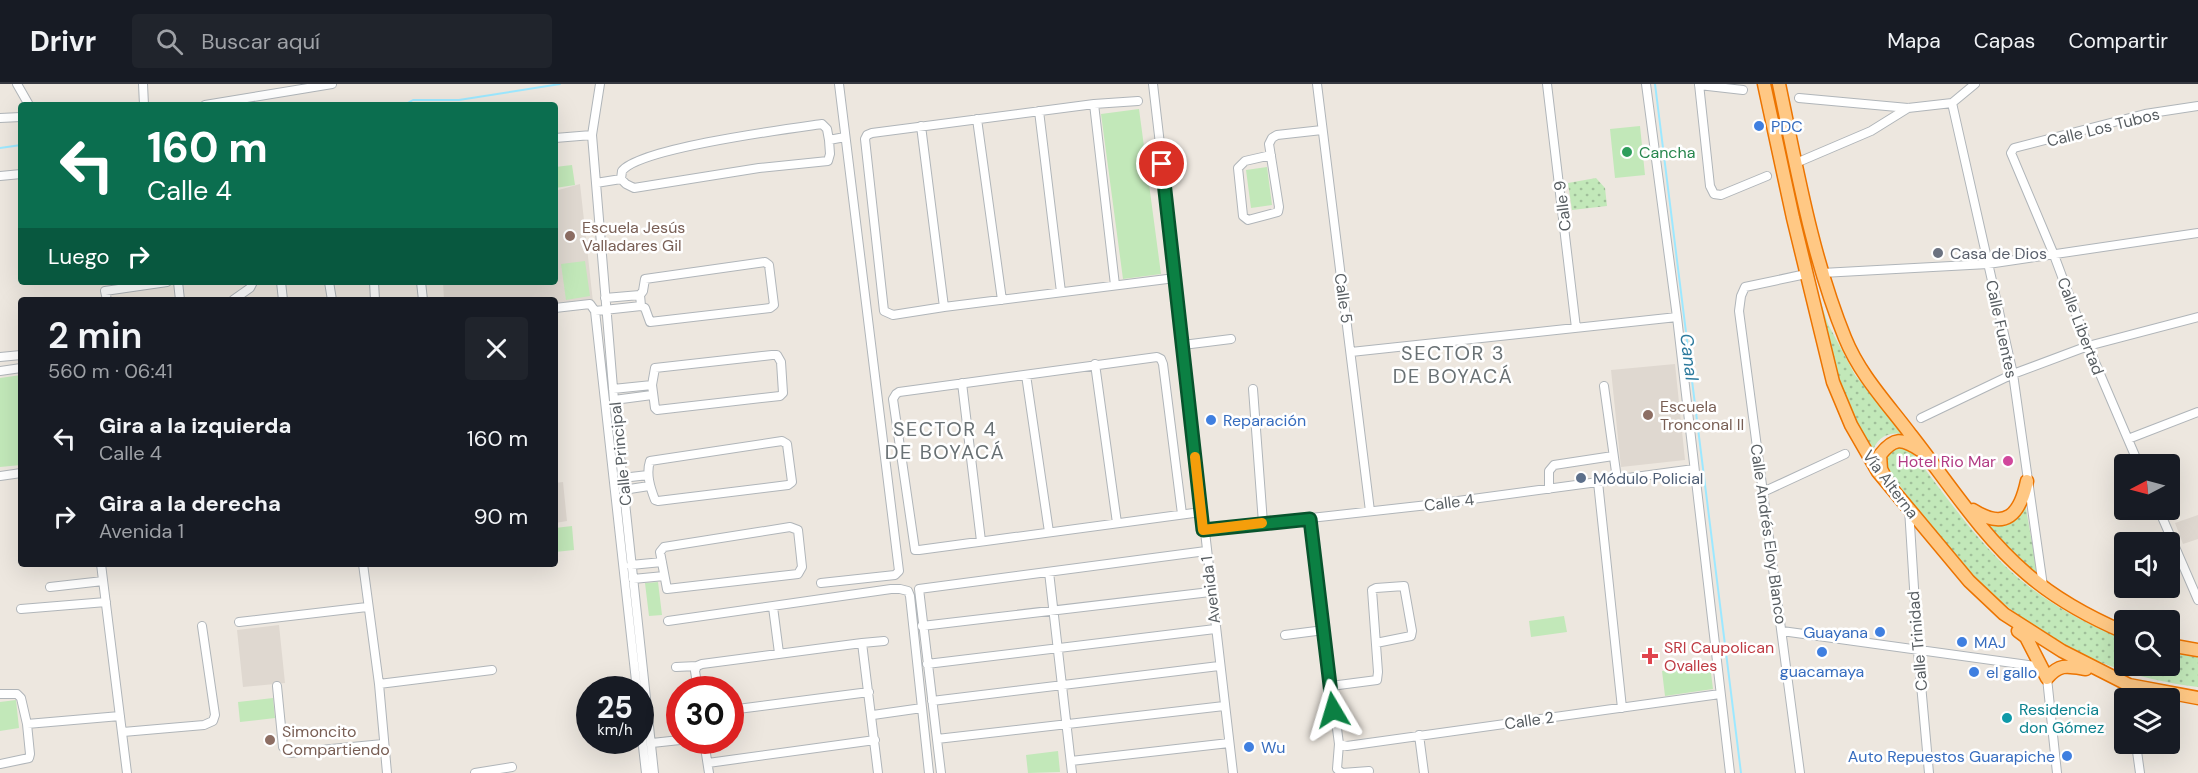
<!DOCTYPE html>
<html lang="es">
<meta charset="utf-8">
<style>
body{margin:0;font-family:"DM Sans",sans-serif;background:#20242c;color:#f1f3f6;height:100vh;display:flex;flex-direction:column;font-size:22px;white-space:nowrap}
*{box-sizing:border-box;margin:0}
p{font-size:20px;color:#9ea1a6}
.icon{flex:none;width:33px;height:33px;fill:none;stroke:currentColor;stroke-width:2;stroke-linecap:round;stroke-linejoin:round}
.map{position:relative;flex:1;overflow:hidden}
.details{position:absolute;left:18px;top:213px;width:540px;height:270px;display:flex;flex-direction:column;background:#171b24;border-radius:6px;box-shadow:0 6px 24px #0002}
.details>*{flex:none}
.banner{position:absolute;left:18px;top:18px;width:540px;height:183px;border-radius:6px;box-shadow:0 6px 24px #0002;background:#0b6e4f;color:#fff;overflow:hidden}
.needle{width:39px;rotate:264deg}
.controls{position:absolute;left:2114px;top:370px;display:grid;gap:12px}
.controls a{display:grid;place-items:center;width:66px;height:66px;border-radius:6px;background:#171b24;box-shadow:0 6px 24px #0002;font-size:30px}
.speed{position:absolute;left:576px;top:592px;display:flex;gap:12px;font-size:30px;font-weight:700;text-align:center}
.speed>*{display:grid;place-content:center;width:78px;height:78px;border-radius:50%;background:#171b24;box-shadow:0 6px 24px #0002;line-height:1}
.speed small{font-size:15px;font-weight:400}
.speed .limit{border:9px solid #d22;background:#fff;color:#111}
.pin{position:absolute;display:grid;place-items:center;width:51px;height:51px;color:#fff;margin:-26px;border:3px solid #fff;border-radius:50%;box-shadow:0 2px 6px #0007}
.me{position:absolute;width:66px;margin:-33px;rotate:353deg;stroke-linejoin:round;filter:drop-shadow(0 0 4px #0008)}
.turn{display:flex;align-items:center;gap:21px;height:126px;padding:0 30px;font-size:27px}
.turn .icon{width:78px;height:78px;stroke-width:2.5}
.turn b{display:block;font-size:42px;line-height:51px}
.then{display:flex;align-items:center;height:57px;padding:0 30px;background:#0003;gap:12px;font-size:22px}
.round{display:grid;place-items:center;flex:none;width:63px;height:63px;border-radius:6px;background:#20242c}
.head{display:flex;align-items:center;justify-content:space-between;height:102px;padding:0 30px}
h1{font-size:36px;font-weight:600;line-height:45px}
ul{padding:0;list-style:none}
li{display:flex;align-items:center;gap:18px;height:78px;padding:0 30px}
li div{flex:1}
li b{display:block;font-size:22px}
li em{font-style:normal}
header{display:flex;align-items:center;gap:36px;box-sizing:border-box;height:84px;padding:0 30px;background:#171b24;border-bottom:2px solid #363941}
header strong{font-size:28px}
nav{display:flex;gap:33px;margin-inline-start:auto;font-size:21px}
.search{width:420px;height:54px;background:#20242c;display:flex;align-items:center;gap:15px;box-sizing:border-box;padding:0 21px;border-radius:6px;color:#9ea1a6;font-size:22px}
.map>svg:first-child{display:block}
.education{fill:#dfd8d0}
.grass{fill:url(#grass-dots)}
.pitch{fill:#c2e8b9}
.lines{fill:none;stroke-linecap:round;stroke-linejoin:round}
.stream{stroke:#9de8ff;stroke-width:2}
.minor-casing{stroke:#b0b5b9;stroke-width:10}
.highway-casing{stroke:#ec7400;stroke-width:15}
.minor{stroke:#fff;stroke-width:8}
.highway{stroke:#ffc884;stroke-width:12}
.route-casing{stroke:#07532c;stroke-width:15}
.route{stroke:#0b8043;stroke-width:10}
.slow{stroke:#f59e0b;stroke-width:10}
.shop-dot{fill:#3f7fe0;stroke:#fff;stroke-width:2}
.leisure-dot{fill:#2e9e5b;stroke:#fff;stroke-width:2}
.education-dot{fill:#8d6e63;stroke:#fff;stroke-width:2}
.worship-dot{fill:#6b7280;stroke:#fff;stroke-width:2}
.hotel-dot{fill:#d1479c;stroke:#fff;stroke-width:2}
.service-dot{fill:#5c6f8a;stroke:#fff;stroke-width:2}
.health-dot{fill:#e0444e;stroke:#fff;stroke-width:2}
.culture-dot{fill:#0f9aa8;stroke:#fff;stroke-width:2}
.labels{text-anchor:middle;stroke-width:5;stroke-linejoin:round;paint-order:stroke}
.shop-label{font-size:16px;fill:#366cbe;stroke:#fff;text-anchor:start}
.street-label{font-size:16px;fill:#585e62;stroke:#fff}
.leisure-label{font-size:16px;fill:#27864d;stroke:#fff;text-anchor:start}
.education-label{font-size:16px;fill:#785e54;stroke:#fff;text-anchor:start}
.worship-label{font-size:16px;fill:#5b616d;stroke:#fff;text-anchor:start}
.hotel-label{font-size:16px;fill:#b23c85;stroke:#fff;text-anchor:end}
.service-label{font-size:16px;fill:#4e5e75;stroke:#fff;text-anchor:start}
.health-label{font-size:16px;fill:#be3a42;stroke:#fff;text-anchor:start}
.culture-label{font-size:16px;fill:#0d838f;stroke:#fff;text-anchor:start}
.water-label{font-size:18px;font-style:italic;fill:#2d7a9d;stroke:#fff}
.quarter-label{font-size:20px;letter-spacing:1.5px;fill:#697174;stroke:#fff}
</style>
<header>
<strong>Drivr</strong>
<div class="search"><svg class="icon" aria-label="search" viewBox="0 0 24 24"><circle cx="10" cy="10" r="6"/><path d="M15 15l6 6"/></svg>Buscar aquí</div>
<nav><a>Mapa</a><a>Capas</a><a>Compartir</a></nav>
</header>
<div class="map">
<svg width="2198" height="689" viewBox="0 0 2198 689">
<defs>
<pattern id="grass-dots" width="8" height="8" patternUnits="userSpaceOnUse" patternTransform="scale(1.5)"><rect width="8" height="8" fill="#c2e8b9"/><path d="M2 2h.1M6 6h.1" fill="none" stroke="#a0bf9a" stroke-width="1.8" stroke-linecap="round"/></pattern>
</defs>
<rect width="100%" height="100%" fill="#ede7df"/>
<path class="education" d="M580,100L593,218L555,221V216H444L443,198H555V107Z
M1675,280L1685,376L1621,383L1611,286Z
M563,398L567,437L555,439V399Z
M2198,431V455L2183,460L2175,439Z
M279,541L285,599L243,603L237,546Z"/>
<path class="grass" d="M1596,94L1605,104L1607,122L1572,126L1568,99Z
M1817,207L1828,240L1855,291L1903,350C1887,347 1875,355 1872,370L1842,311Z
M1904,363L1910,366C1944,409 1976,457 2017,493C2048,519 2086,541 2124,555V582H2169V569L2198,573V603C2108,593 2029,551 1967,485C1937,453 1912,416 1884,382V376L1891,364Z
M2025,419L2038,493L2013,470L1987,439Z"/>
<path class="pitch" d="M1139,25L1161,190L1123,195L1101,30Z
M1640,42L1645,91L1615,94L1610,45Z
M572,81L575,101L555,104V83Z
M1267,83L1272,121L1251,124L1246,86Z
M585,177L590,212L566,216L561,180Z
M21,291V381L0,383V294Z
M572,442L574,466L555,468V444Z
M658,498L662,531L649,532L645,499Z
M1564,532L1567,548L1531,553L1529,537Z
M1710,581L1713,605L1665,612L1662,587Z
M273,614L275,634L240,638L238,618Z
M16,616L19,644L0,647V618Z
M1058,667L1060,688L1028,689L1026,671Z"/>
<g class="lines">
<path class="stream" d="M1655,0L1741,689
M404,21L413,16H459L560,0
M0,64L21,61"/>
<defs>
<path id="minor" d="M17,0L29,21
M143,0L144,21
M1153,0L1233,689
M1317,0L1370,427
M1547,0L1576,244
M1646,0L1677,233L1730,689
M1699,0L1710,102L1714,110L1721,111L1767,92
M1975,0L1952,19L2013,290L2043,502
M1699,1L1743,6
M1799,14L1908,24L1952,19
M1138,17L1094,20L872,49L867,51L865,55L884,227L893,231L944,223L1175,194
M1094,20L1115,201
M205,21L332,0
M1039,27L1061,208
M0,34L21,33
M977,35L1002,216
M921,42L944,223
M592,51L614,316L654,689
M555,54L592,51L600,0
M829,56L830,70L828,77L759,84L634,104L626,100L621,95L622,87C640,64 787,45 822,40L827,45L829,56L845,53
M1271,71L1245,77L1238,84L1243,132L1248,136L1278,128L1279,123L1269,60L1272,54L1277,51L1322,46
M1796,79L1871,47L1908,24
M0,92L21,90
M596,99L621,95
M765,178L769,181L774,221L770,224L650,238L645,224L641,222L640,211L643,207L645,195Z
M1822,189L1988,180L2198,149
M178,198L180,216
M281,198L283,216
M329,198L332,216
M374,198L375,216
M421,198L423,216
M605,214L640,211
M107,216L105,207L167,198
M233,216L250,204L253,198
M555,224L590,220L595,227L641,222
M595,227L637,606
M1183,261L1231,255
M1351,268L1677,233
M772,271H777L781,278L783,309L780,312L657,326L655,324L652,301L655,284Z
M0,273L21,271
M1095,280L1117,439
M0,287L21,284
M1026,291L1049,448
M962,299L981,457
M1604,302L1617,395
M613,305L652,301
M1253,305L1263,439
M614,316L652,311
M1921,334L2013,290L2088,262L2198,233
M2128,355L2198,328
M782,357L787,360L792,398L788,401L658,417L655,416C650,403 646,390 650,377Z
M2139,381L2088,262L2054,171L2011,69L2014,64L2145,30L2198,22
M0,392L21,389
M622,394L648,391
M1598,398L1622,624
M1549,405V387L1554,381L1613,372
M623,406L649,402
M1763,408L1845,370
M1909,425L1918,567L1929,689
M2159,426L2198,516
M1182,430L1163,280L1161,275L1157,273L899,308L896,310L893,315L915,466H919L1201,428
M1310,435L1339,660L1337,685L1342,689L1369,687
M790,443L798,446L802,483L798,490L667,505L660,468L664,463Z
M1203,446L1428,421L1694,385
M101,480L127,689
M363,480L379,600L387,689
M631,481L662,478
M1049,488L1072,689
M633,495L664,492
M821,499L895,491L899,487L839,0
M50,503L103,497
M773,523L779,569
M21,525L106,518
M668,537L891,505H900L908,507L910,512L929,689
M239,538L367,523
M922,542L1210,508
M1782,547L2042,583
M1285,551L1324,546
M862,559L884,557
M927,580L1215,545
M676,583L697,582
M2047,594L2057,689
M379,600L492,586
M2129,601L2131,615
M277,602L283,663L289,669L383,660
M1331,602L1377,596L1378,588L1372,506L1376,504L1404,502L1412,547L1411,552L1376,559
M698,606L695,587L697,582L702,580L862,559L878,689
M0,610H17L21,614L27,640L120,632
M932,617L1219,582
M730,626L869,608
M873,631L922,624
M640,636L646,689
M123,648L204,641L213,637L215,631L202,542
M1419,651L1424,689
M937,655L1224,622
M704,657L709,689
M652,659L680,656
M1339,660L1347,662L1720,610
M2136,660L2140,689
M1071,677L1229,659
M708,679L875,656
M0,680L29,674L30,670L27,640
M475,689L512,683
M941,689L919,505L1206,467
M1800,689L1739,227L1741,212L1745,203L1806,190"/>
<path id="highway" d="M1764,0L1793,134L1833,298L1851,341L1878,388L1969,497L2004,530L2062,567L2129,601L2198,614
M1779,0C1797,85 1812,173 1845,254C1860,291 1887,319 1911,351C1948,398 1981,451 2027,490C2056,515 2089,533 2124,548
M1884,391L1881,385L1880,371C1894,353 1902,354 1920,366
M1973,426C2006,447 2020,430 2027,397
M2018,547L2026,553L2047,594C2060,579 2068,582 2086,585
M2169,561L2198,566"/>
</defs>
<use href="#minor" class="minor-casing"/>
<use href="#highway" class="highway-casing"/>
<use href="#minor" class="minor"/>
<use href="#highway" class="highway"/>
</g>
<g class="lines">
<defs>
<path id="route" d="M1162,80L1203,446L1310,435L1333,626"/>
</defs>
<use href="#route" class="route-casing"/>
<use href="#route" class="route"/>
<path class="slow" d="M1195,373L1203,446L1262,439"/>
</g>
<g class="shop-dot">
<circle cx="1759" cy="42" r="6"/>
<circle cx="1211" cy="336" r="6"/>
<circle cx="1880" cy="548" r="6"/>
<circle cx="1962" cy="558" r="6"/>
<circle cx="1822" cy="568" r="6"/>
<circle cx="1974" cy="588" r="6"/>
<circle cx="1249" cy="663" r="6"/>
<circle cx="2067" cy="672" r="6"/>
</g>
<circle class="leisure-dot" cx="1627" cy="68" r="6"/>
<g class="education-dot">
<circle cx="570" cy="152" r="6"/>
<circle cx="1648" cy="331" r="6"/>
<circle cx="270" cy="656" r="6"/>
</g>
<circle class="worship-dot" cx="1938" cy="169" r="6"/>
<circle class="hotel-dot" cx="2008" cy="377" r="6"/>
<circle class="service-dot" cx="1581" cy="394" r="6"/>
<path class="health-dot" d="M1647 563h6v6h6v6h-6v6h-6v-6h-6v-6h6z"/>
<circle class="culture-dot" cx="2007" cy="634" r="6"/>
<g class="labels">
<g class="shop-label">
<text x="1771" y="48">PDC</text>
<text x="1223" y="342">Reparación</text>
<text x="1868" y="554" text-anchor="end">Guayana</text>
<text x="1974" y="564">MAJ</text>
<text x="1822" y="593" text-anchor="middle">guacamaya</text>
<text x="1986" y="594">el gallo</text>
<text x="1261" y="669">Wu</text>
<text x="2055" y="678" text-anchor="end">Auto Repuestos Guarapiche</text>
</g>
<g class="street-label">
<text transform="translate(2103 43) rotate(-14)" y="6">Calle Los Tubos</text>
<text transform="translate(1562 122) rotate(-97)" y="6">Calle 9</text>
<text transform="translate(1344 214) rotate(82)" y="6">Calle 5</text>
<text transform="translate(2081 242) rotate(69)" y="6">Calle Libertad</text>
<text transform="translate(2002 245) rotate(78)" y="6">Calle Fuentes</text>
<text transform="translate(620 370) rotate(-96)" y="6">Calle Principal</text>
<text transform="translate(1891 400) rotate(53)" y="6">Vía Alterna</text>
<text transform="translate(1449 418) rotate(-7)" y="6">Calle 4</text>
<text transform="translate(1769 450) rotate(82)" y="6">Calle Andrés Eloy Blanco</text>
<text transform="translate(1210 506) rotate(-97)" y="6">Avenida 1</text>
<text transform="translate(1917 557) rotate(-95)" y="6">Calle Trinidad</text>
<text transform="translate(1529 636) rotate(-8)" y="6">Calle 2</text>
</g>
<g class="leisure-label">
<text x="1639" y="74">Cancha</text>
</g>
<g class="education-label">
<text x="582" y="149">Escuela Jesús<tspan x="582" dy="18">Valladares Gil</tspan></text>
<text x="1660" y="328">Escuela<tspan x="1660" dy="18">Tronconal II</tspan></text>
<text x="282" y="653">Simoncito<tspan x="282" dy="18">Compartiendo</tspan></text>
</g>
<g class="worship-label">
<text x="1950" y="175">Casa de Dios</text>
</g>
<g class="hotel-label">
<text x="1996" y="383">Hotel Rio Mar</text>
</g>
<g class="service-label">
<text x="1593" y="400">Módulo Policial</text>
</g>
<g class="health-label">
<text x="1664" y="569">SRI Caupolican<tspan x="1664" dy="18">Ovalles</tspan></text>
</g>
<g class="culture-label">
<text x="2019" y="631">Residencia<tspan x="2019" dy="18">don Gómez</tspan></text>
</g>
<g class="water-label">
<text transform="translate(1689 273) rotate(83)" y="6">Canal</text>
</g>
<g class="quarter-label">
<text x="1453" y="276">SECTOR 3<tspan x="1453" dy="23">DE BOYACÁ</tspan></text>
<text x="945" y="352">SECTOR 4<tspan x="945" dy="23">DE BOYACÁ</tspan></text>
</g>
</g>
</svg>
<div class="controls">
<a><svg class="needle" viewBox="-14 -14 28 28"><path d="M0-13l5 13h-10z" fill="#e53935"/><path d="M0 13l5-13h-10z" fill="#9ea1a6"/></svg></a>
<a><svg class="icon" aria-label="sound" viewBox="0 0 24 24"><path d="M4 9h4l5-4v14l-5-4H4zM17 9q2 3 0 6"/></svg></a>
<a><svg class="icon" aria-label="search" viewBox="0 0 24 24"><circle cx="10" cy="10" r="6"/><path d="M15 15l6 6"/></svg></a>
<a><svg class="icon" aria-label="layers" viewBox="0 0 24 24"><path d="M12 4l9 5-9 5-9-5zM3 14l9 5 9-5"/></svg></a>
</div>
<div class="speed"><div>25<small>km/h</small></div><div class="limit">30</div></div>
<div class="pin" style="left:1162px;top:80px;background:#d93025"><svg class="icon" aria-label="arrive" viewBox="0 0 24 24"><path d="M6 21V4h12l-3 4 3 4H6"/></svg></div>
<svg class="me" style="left:1333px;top:626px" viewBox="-20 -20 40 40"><path d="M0-17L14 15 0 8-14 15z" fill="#0b8043" stroke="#fff" stroke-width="4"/></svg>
<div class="banner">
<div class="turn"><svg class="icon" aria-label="left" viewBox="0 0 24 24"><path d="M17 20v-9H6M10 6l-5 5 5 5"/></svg><div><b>160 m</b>Calle 4</div></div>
<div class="then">Luego<svg class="icon" aria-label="right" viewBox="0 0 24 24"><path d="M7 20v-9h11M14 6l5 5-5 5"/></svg></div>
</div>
<section class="details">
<div class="head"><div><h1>2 min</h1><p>560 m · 06:41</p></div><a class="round"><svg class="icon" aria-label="close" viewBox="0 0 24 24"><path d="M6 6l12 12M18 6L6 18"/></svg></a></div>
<ul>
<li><svg class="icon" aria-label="left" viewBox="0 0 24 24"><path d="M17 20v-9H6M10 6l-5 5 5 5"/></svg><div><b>Gira a la izquierda</b><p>Calle 4</p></div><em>160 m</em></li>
<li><svg class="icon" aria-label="right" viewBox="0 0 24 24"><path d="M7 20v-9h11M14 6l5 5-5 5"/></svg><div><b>Gira a la derecha</b><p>Avenida 1</p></div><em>90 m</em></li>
</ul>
</section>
</div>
